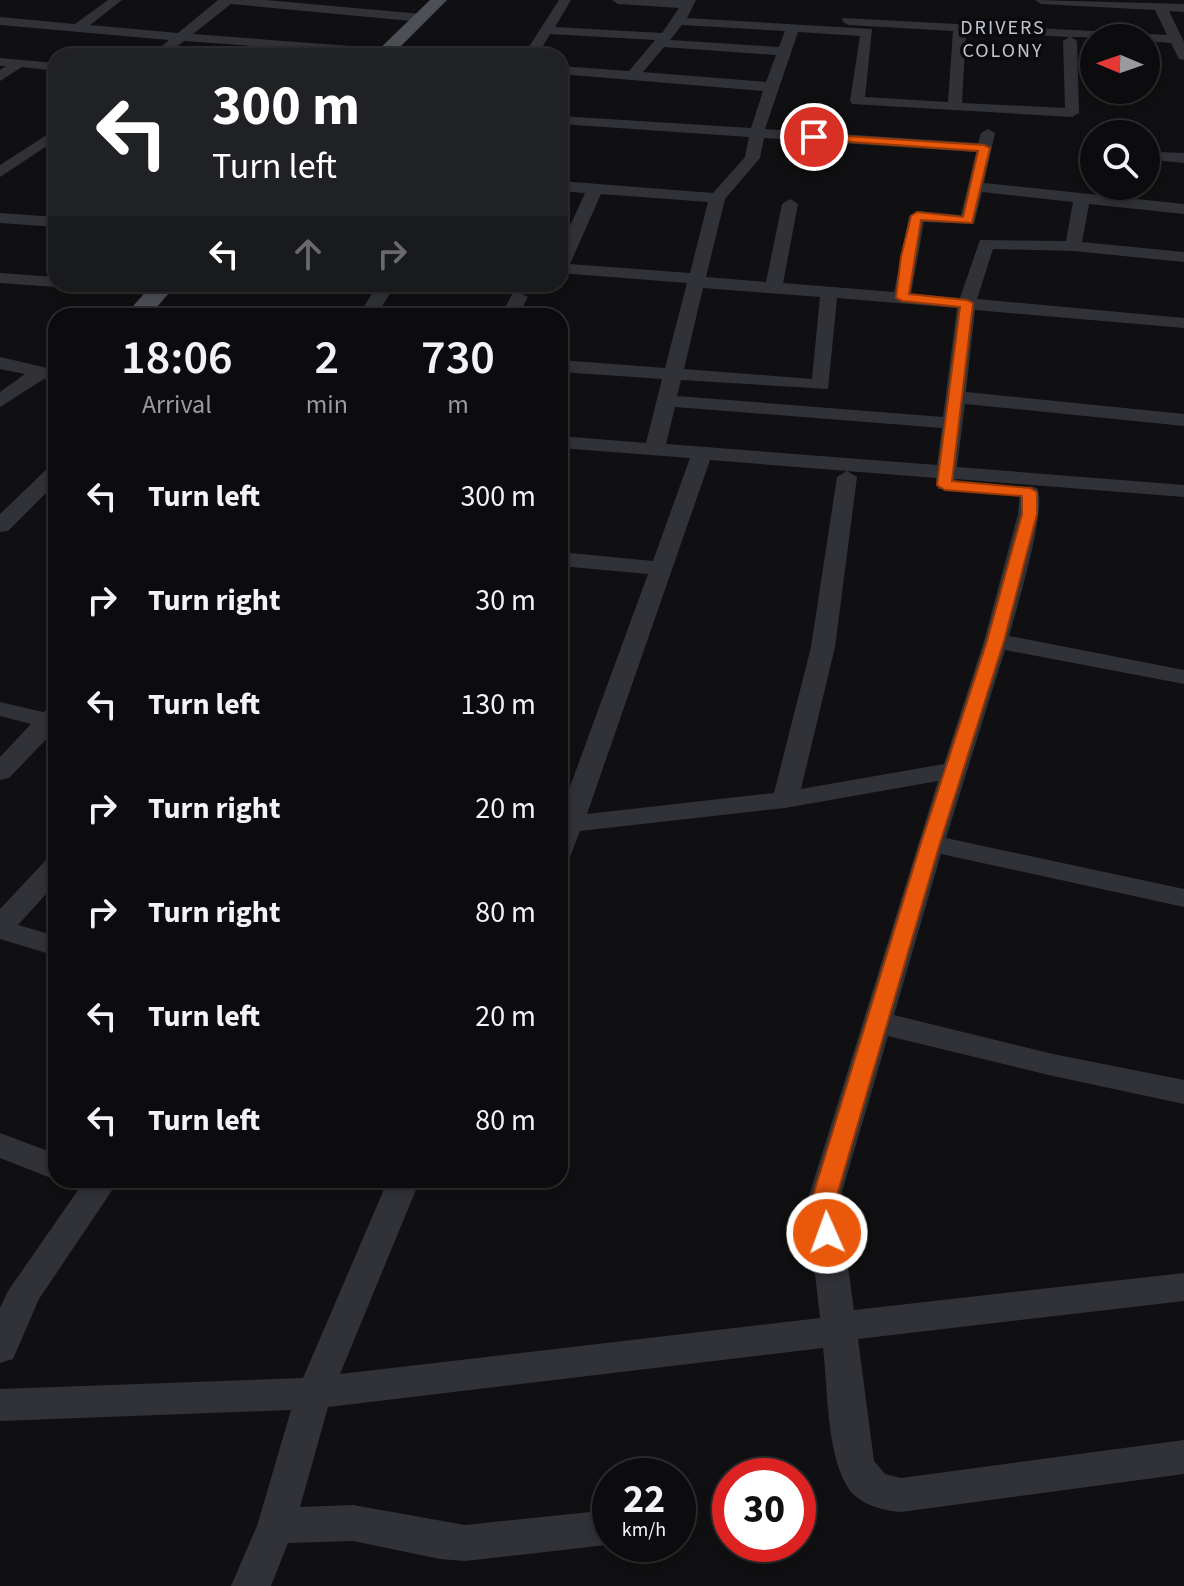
<!DOCTYPE html>
<style>
body{margin:0;font-family:"Source Sans 3",sans-serif;background:#151517;color:#f1f3f6;height:100vh;display:flex;flex-direction:column;font-size:30px;white-space:nowrap}
*{box-sizing:border-box;margin:0}
p{font-size:26px;color:#9a9b9e}
.icon{flex:none;width:44px;height:44px;fill:none;stroke:currentColor;stroke-width:2;stroke-linecap:round;stroke-linejoin:round}
.map{position:relative;flex:1;overflow:hidden}
.sheet{position:absolute;left:48px;top:308px;width:520px;height:880px;display:flex;flex-direction:column;background:#0c0c0e;border-radius:24px;box-shadow:0 4px 12px #0003,0 0 0 2px #2c2c2e}
.sheet>*{flex:none}
.hud{position:absolute;left:48px;top:48px;width:520px;height:244px;border-radius:24px;box-shadow:0 4px 12px #0003,0 0 0 2px #2c2c2e;background:#202124;color:#fff;overflow:hidden}
.needle{width:52px;rotate:272deg}
.controls{position:absolute;left:1080px;top:24px;display:grid;gap:16px}
.controls a{display:grid;place-items:center;width:80px;height:80px;border-radius:50%;background:#0c0c0e;box-shadow:0 4px 12px #0003,0 0 0 2px #2c2c2e;font-size:40px}
.speed{position:absolute;left:592px;top:1458px;display:flex;gap:16px;font-size:40px;font-weight:700;text-align:center}
.speed>*{display:grid;place-content:center;width:104px;height:104px;border-radius:50%;background:#0c0c0e;box-shadow:0 4px 12px #0003,0 0 0 2px #2c2c2e;line-height:1}
.speed small{font-size:20px;font-weight:400}
.speed .limit{border:12px solid #d22;background:#fff;color:#111}
.pin{position:absolute;display:grid;place-items:center;width:68px;height:68px;color:#fff;margin:-34px;border:4px solid #fff;border-radius:50%;box-shadow:0 2px 8px #0007}
.me{position:absolute;width:88px;margin:-44px;rotate:358deg;stroke-linejoin:round;filter:drop-shadow(0 0 6px #0008)}
.turn{display:flex;align-items:center;gap:28px;height:168px;padding:0 32px;font-size:36px}
.turn .icon{width:104px;height:104px;stroke-width:2.5}
.turn b{display:block;font-size:56px;line-height:68px}
.lanes{display:flex;align-items:center;height:76px;padding:0 32px;background:#0003;justify-content:center;gap:40px;direction:ltr}
.lanes .off{opacity:.35}
.eta{display:flex;justify-content:space-evenly;align-items:center;height:136px;text-align:center}
.eta b{font-size:48px;font-weight:600;line-height:56px}
ul{padding:0;list-style:none}
li{display:flex;align-items:center;gap:24px;height:104px;padding:0 32px}
li div{flex:1}
li b{display:block;font-size:30px}
li em{font-style:normal}
.map>svg:first-child{display:block}
.lines{fill:none;stroke-linecap:round;stroke-linejoin:round}
.minor{fill:#313237;fill-rule:evenodd}
.major{fill:#4d4f56;fill-rule:evenodd}
.route{fill:#ea580c;stroke:#983908;stroke-width:2}
.labels{text-anchor:middle;stroke-width:7;stroke-linejoin:round;paint-order:stroke}
.far-neighbourhood-label{font-size:20px;letter-spacing:2px;fill:#c1c5cf;stroke:#0b0b0d}
</style>
<div class="map">
<svg width="1184" height="1586" viewBox="0 0 1184 1586">
<rect width="100%" height="100%" fill="#101012"/>
<g class="lines">
<path class="minor" d="M108,0H122L90,25L178,33L218,0H266L422,14L428,18L422,22L231,4L193,34L390,49L392,52L385,56L184,41L165,56H150L169,40L0,25V17L75,24Z
M559,0H571L555,27L662,33L679,8L618,4L612,0H696L687,18L872,29L865,97L948,102L953,31L848,25L842,21L843,18L1167,35L1155,10L1041,4L1035,0L1184,4V12L1169,11L1184,42V60L1179,59L1171,43L1146,41V38L1071,37L1077,41L1079,113L1072,117L852,104L850,101L860,36L798,32L765,129L978,143L981,133L988,129L995,133L984,183L1184,204V214L1089,204L1082,242L1184,252V262L1073,251L993,249L977,299L1184,318V328L975,310L966,392L1184,414V426L965,404L957,467L1184,485V497L956,479L952,489H938L936,478L710,460L587,814L774,793L811,647L837,477L847,471L857,477L835,647L801,789L944,764L984,641L1018,514L1020,492L1030,486L1037,488C1048,507 1016,610 1009,636L1184,670V684L1005,650L946,838L1184,889V907L941,854L894,1015L1053,1054L1184,1080V1104L1053,1076L888,1036L839,1202L854,1310L1184,1273V1301L858,1339L874,1461L885,1474L901,1478L1184,1440V1474L901,1512C885,1511 866,1506 854,1495C826,1466 828,1387 823,1348L328,1407L300,1507L353,1505L465,1525L610,1510V1544H615L465,1561L440,1559L353,1541L288,1543L271,1586H231L257,1526L291,1410L0,1421V1389L303,1378L388,1180H420L340,1374L820,1318L807,1202L938,781L785,808L580,831L570,857L560,860V814L648,574L560,566V552L653,561L690,458L560,448V436L646,443L662,379L560,372V360L665,368L687,283L560,273V248L585,193L560,191V181L713,193L745,157L749,137L560,124V116L751,128L763,91L560,74V66L629,71L655,40L550,34L537,56H523ZM682,25L785,31L779,47L670,40ZM966,31L1069,37L1063,41L1065,108L962,103ZM664,47L776,55L766,82L643,72ZM764,138L976,152L961,215L917,211L909,216L894,292L783,283L798,204L790,199L782,204L766,282L706,277L725,199L760,158ZM982,192L1073,202L1066,241L980,240L960,298L911,294L924,222L974,224ZM601,194L708,202L690,273L570,264ZM703,288L820,297L812,379L684,369ZM837,298L957,308L943,417L677,396L681,380L828,389ZM675,407L942,428L937,465L666,444Z
M0,58L56,63V71L22,67L0,81V70L6,66H0Z
M56,129V140L0,177V165Z
M1158,152L1184,153V163L1153,160V154Z
M0,213L56,217V227L0,223Z
M0,273L56,277V284H63L56,287L0,283Z
M66,284C88,284 154,278 168,291L159,296L75,289Z
M378,284H396L376,316H358Z
M519,292L528,297L518,316H500L513,293Z
M276,307L285,312L282,316H263L270,308Z
M0,357L56,370V382L44,379L0,407V392L25,374L0,369Z
M56,465V483L8,531L0,532V514L49,467Z
M0,702L43,712L56,705V729L9,778L0,780V757L31,724L0,716Z
M56,857V883L18,925L56,936V956L0,939V909L46,860Z
M0,1133L56,1154V1180L0,1158Z
M85,1180H119L39,1299L13,1359L0,1363V1308L8,1291Z"/>
<path class="major" d="M430,0H447L391,56H372Z
M153,284H177L149,316H124Z"/>
</g>
<path class="route" d="M814,134L984,145L990,148L972,223L921,220L909,294L967,300L973,303L952,481L1030,488L1037,492V514L1004,641L940,843L835,1202L838,1233L835,1240L827,1243L818,1240L811,1202L921,843L987,641L1022,514V496L945,490L937,485L960,307L902,301L896,298L901,257L911,216L917,212L963,217L978,151L810,139V135Z"/>
<g class="labels">
<g class="far-neighbourhood-label">
<text x="1003" y="34">DRIVERS<tspan x="1003" dy="23">COLONY</tspan></text>
</g>
</g>
</svg>
<div class="controls">
<a><svg class="needle" viewBox="-14 -14 28 28"><path d="M0-13l5 13h-10z" fill="#e53935"/><path d="M0 13l5-13h-10z" fill="#9a9b9e"/></svg></a>
<a><svg class="icon" aria-label="search" viewBox="0 0 24 24"><circle cx="10" cy="10" r="6"/><path d="M15 15l6 6"/></svg></a>
</div>
<div class="speed"><div>22<small>km/h</small></div><div class="limit">30</div></div>
<div class="pin" style="left:814px;top:137px;background:#d93025"><svg class="icon" aria-label="arrive" viewBox="0 0 24 24"><path d="M6 21V4h12l-3 4 3 4H6"/></svg></div>
<svg class="me" style="left:827px;top:1233px" viewBox="-20 -20 40 40"><circle r="17" fill="#ea580c" stroke="#fff" stroke-width="3"/><path d="M0-11L8 9 0 5-8 9z" fill="#fff"/></svg>
<div class="hud">
<div class="turn"><svg class="icon" aria-label="left" viewBox="0 0 24 24"><path d="M17 20v-9H6M10 6l-5 5 5 5"/></svg><div><b>300 m</b>Turn left</div></div>
<div class="lanes"><svg class="icon" aria-label="left" viewBox="0 0 24 24"><path d="M17 20v-9H6M10 6l-5 5 5 5"/></svg><svg class="icon off" aria-label="ahead" viewBox="0 0 24 24"><path d="M12 20V5M6 11l6-6 6 6"/></svg><svg class="icon off" aria-label="right" viewBox="0 0 24 24"><path d="M7 20v-9h11M14 6l5 5-5 5"/></svg></div>
</div>
<section class="sheet">
<div class="eta">
<div><b>18:06</b><p>Arrival</p></div>
<div><b>2</b><p>min</p></div>
<div><b>730</b><p>m</p></div>
</div>
<ul>
<li><svg class="icon" aria-label="left" viewBox="0 0 24 24"><path d="M17 20v-9H6M10 6l-5 5 5 5"/></svg><div><b>Turn left</b></div><em>300 m</em></li>
<li><svg class="icon" aria-label="right" viewBox="0 0 24 24"><path d="M7 20v-9h11M14 6l5 5-5 5"/></svg><div><b>Turn right</b></div><em>30 m</em></li>
<li><svg class="icon" aria-label="left" viewBox="0 0 24 24"><path d="M17 20v-9H6M10 6l-5 5 5 5"/></svg><div><b>Turn left</b></div><em>130 m</em></li>
<li><svg class="icon" aria-label="right" viewBox="0 0 24 24"><path d="M7 20v-9h11M14 6l5 5-5 5"/></svg><div><b>Turn right</b></div><em>20 m</em></li>
<li><svg class="icon" aria-label="right" viewBox="0 0 24 24"><path d="M7 20v-9h11M14 6l5 5-5 5"/></svg><div><b>Turn right</b></div><em>80 m</em></li>
<li><svg class="icon" aria-label="left" viewBox="0 0 24 24"><path d="M17 20v-9H6M10 6l-5 5 5 5"/></svg><div><b>Turn left</b></div><em>20 m</em></li>
<li><svg class="icon" aria-label="left" viewBox="0 0 24 24"><path d="M17 20v-9H6M10 6l-5 5 5 5"/></svg><div><b>Turn left</b></div><em>80 m</em></li>
</ul>
</section>
</div>
